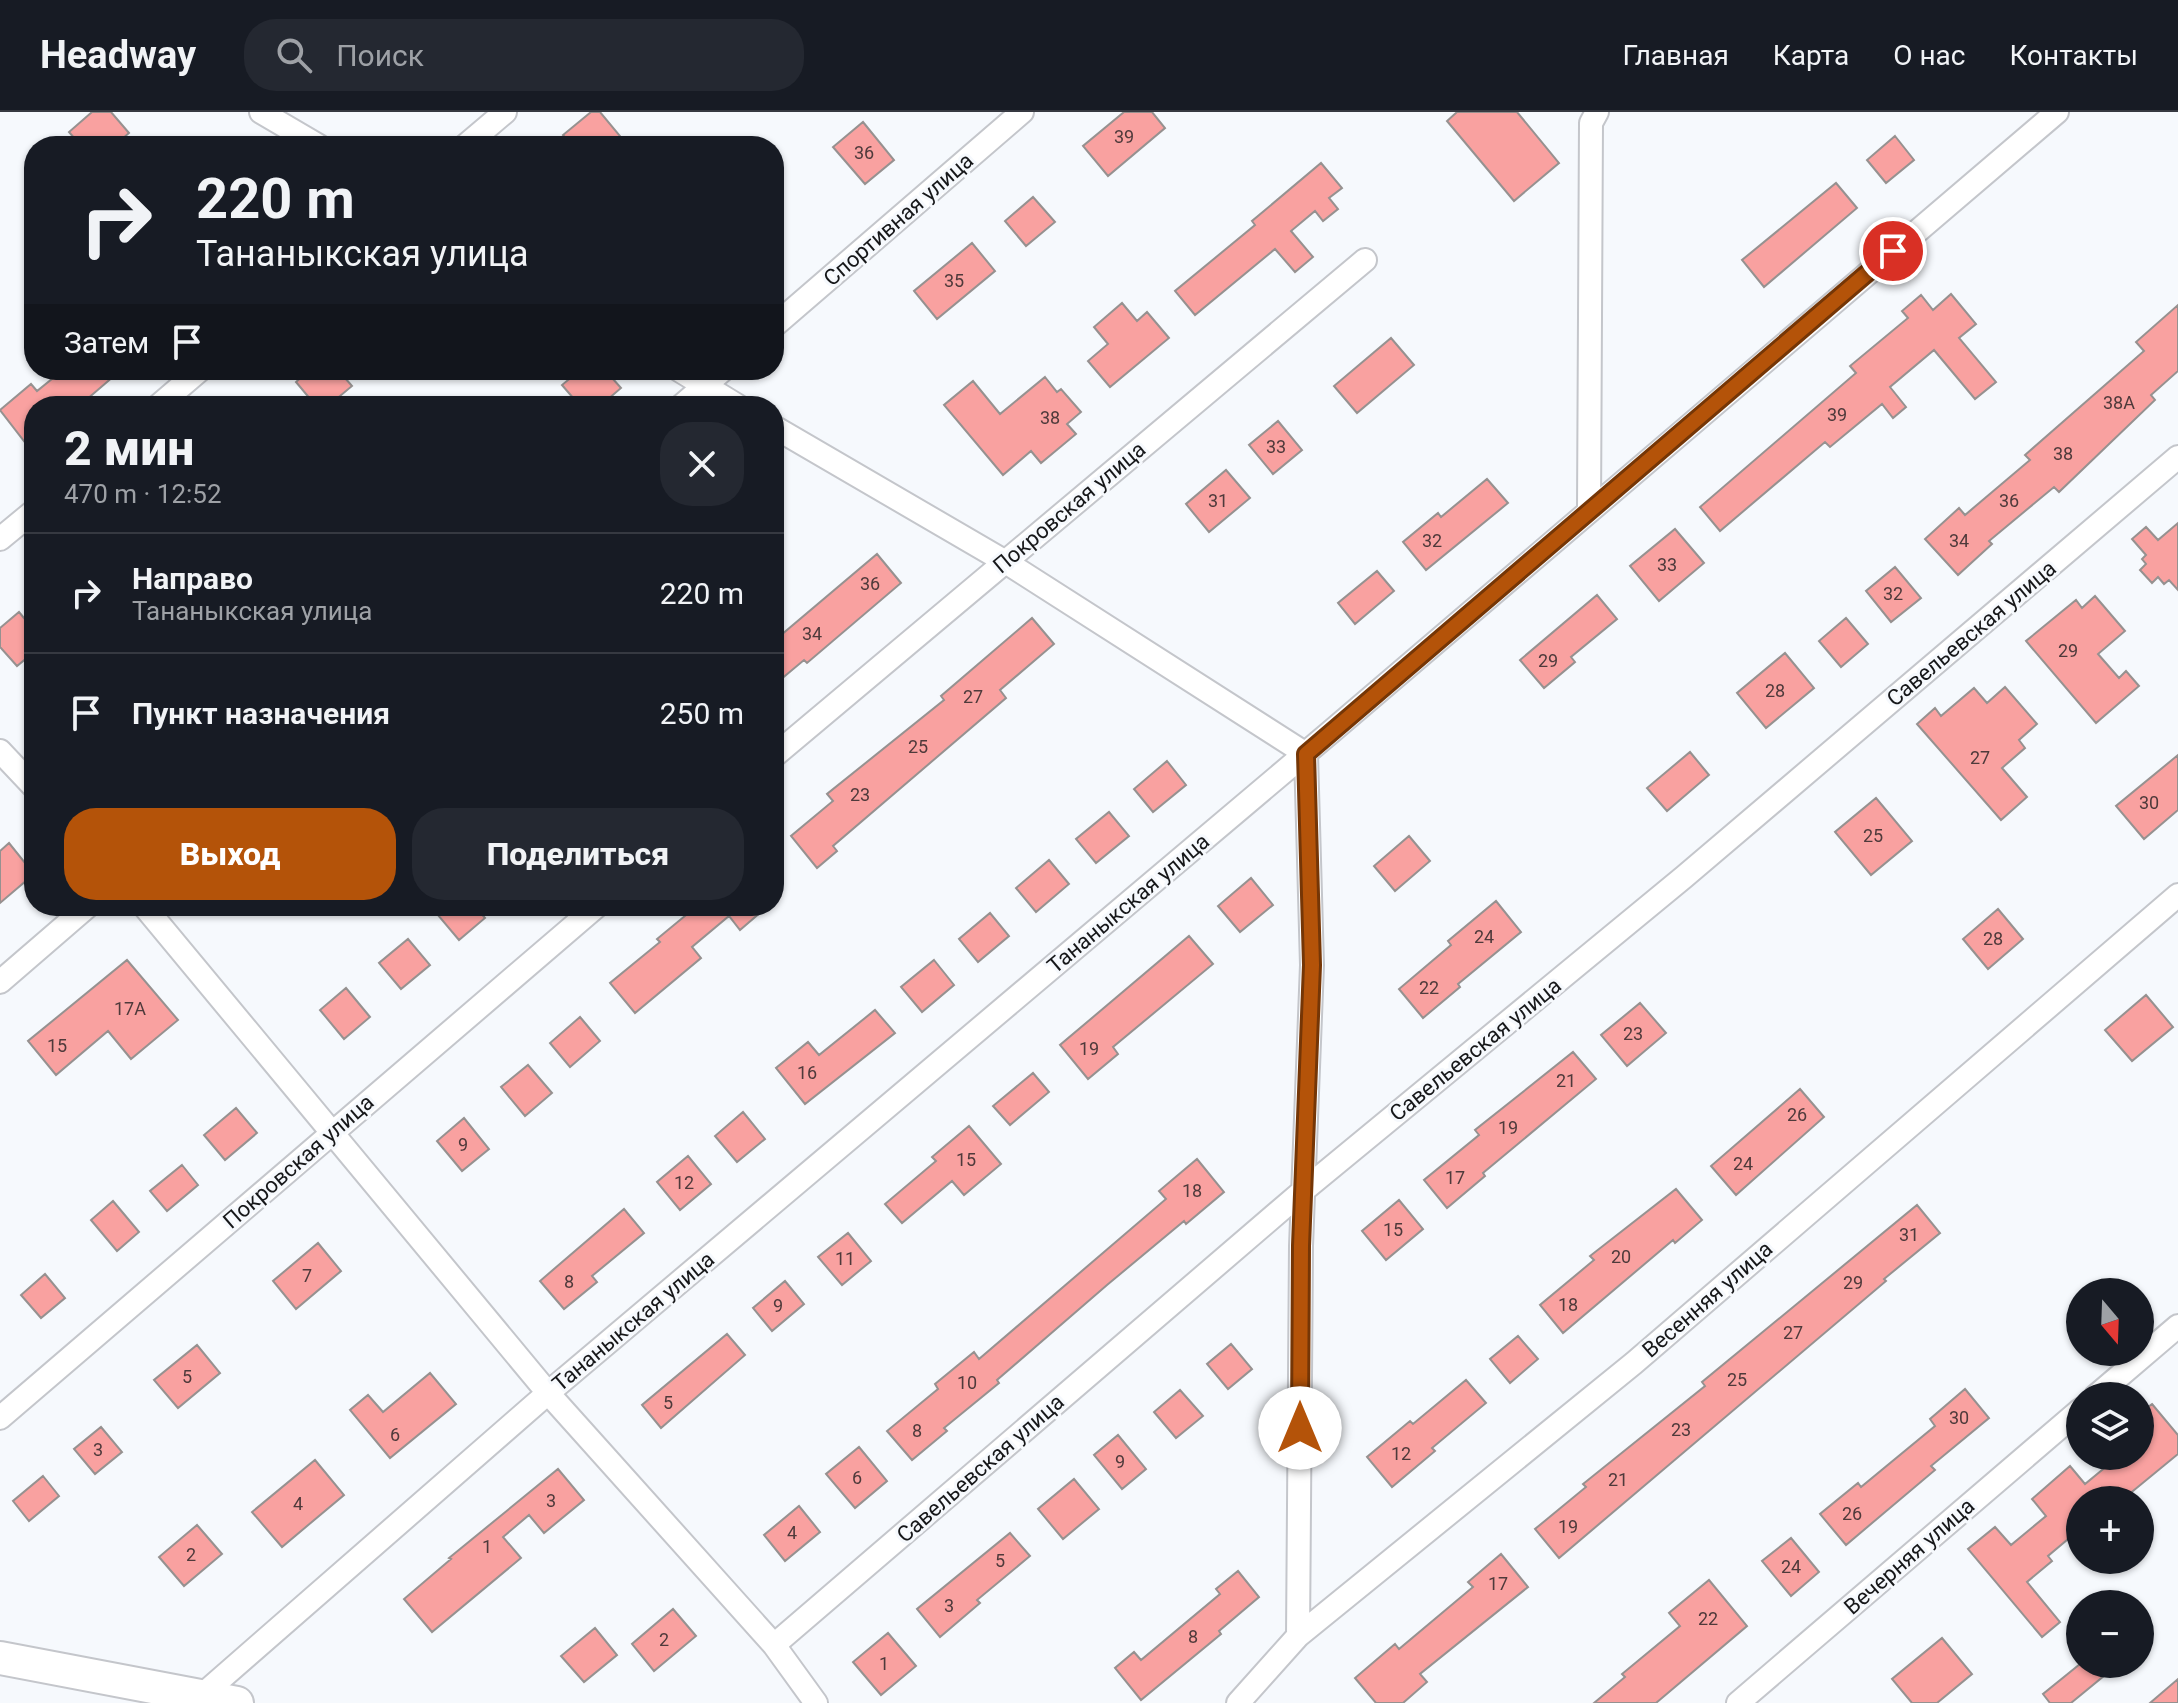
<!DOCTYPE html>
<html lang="ru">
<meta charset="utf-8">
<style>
body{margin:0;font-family:Roboto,sans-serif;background:#242831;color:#f1f3f6;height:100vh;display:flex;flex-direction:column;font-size:30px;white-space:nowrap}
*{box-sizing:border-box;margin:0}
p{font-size:26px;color:#9ea1a6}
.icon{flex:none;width:44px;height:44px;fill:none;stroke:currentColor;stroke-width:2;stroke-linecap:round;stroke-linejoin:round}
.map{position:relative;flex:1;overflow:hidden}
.side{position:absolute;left:24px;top:284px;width:760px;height:520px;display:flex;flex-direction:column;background:#171b24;border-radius:32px;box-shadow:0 2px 6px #0004}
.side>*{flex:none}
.top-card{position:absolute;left:24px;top:24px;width:760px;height:244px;border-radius:32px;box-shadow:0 2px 6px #0004;background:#171b24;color:#f1f3f6;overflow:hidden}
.needle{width:52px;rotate:161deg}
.controls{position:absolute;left:2066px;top:1166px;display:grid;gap:16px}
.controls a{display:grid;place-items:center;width:88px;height:88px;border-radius:50%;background:#171b24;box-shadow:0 2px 6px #0004;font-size:40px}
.pin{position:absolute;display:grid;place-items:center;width:68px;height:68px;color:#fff;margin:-34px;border:4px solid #fff;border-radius:50%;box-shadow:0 2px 8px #0007}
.me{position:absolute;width:88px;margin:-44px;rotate:0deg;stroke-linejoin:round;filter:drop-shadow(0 0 6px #0008)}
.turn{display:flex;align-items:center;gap:28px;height:168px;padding:0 40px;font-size:36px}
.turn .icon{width:104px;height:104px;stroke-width:2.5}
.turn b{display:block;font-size:56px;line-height:68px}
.then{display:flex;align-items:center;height:76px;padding:0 40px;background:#0003;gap:16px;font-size:30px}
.round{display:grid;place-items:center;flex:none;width:84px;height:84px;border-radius:32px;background:#242831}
.summary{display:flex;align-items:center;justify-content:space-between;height:136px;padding:0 40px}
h1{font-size:48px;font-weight:800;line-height:60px}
.button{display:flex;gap:16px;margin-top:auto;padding:16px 40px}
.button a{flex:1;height:92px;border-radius:32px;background:#b45309;color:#fff;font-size:32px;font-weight:800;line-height:92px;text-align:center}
.button a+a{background:#242831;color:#f1f3f6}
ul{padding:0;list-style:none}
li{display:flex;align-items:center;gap:24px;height:120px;padding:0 40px;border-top:2px solid #363941}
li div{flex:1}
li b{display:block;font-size:30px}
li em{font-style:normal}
header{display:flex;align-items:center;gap:48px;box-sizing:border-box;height:112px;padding:0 40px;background:#171b24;border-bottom:2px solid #363941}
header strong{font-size:38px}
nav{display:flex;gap:44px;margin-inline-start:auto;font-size:28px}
.search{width:560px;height:72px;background:#242831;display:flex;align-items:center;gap:20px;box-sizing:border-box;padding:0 28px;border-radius:32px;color:#9ea1a6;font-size:30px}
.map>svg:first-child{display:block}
.building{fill:#f9a1a0;stroke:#969190;stroke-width:2}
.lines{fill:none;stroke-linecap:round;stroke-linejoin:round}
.minor-casing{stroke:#c4c6cb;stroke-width:26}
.secondary-casing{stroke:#c4c6cb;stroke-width:36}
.minor{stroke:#fff;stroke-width:22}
.secondary{stroke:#fff;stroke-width:32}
.route-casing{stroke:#753606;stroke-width:20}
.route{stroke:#b45309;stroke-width:14}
.labels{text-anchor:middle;stroke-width:6;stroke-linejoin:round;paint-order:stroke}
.number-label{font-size:18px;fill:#4f3a3b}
.street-label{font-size:22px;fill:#161719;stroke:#f6f9fd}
</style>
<header>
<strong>Headway</strong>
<div class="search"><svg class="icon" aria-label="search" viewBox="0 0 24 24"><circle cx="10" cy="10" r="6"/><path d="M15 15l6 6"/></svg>Поиск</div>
<nav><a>Главная</a><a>Карта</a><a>О нас</a><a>Контакты</a></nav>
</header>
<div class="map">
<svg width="2178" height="1591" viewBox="0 0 2178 1591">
<rect width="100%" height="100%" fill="#f6f9fd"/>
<path class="building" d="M92,0H111L129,21L114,34H81L69,20Z
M591,0H600L620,24L608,34H573L563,23Z
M1124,0H1152L1165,16L1108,64L1083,34Z
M1457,0H1517L1559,51L1514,89L1447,9Z
M863,10L894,48L865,72L833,35Z
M1895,24L1914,48L1886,71L1867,48Z
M1321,51L1342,76L1329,86L1338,97L1323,109L1315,99L1291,119L1313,145L1295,160L1275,137L1195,203L1175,179L1255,113L1252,109Z
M1836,71L1857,96L1764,175L1742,148Z
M1033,85L1055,110L1026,134L1005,109Z
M972,131L995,159L937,207L914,179Z
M1951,182L1976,212L1959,226L1996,270L1975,287L1934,238L1890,275L1906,295L1893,306L1882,292L1830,335L1825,330L1720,419L1700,395L1856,261L1850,254L1908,206L1902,199L1921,183L1933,198Z
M1122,191L1137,209L1147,200L1169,226L1110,275L1088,249L1108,232L1094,215Z
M2178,193V259L2151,283L2155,288L2059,380L2054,375L1989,429L1992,432L1958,463L1925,427L1959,396L1965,403L2030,348L2025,343L2144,239L2136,230Z
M1391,226L1414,253L1357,301L1334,274Z
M63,258H121L79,294H34V342L0,298L31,272L37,279Z
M309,258H338L352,274L328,294H316L296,270Z
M580,258H605L621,276L600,294H580L562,273Z
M1045,265L1057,280L1061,277L1081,300L1067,312L1076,322L1041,351L1031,339L1003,363L944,293L973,269L1000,302Z
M1278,309L1302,338L1273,362L1249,333Z
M1226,358L1250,386L1209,420L1186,392Z
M1487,367L1508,391L1426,458L1403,430L1438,401L1441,405Z
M2178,411V478L2169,468L2164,472L2158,465L2152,471L2140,458L2146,452L2142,447L2146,443L2132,427L2146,415L2158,428Z
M1675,417L1704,451L1659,489L1630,454Z
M877,442L901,471L807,551L804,548L774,573V529Z
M1895,455L1921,486L1891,510L1866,479Z
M1377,459L1394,479L1355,512L1338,491Z
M1597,483L1617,507L1571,545L1575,550L1544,576L1520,548Z
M2095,484L2125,519L2098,542L2119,566L2126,559L2139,574L2096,611L2026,529L2076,488L2082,496Z
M19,500L34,518V540L17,554L0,535V516Z
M1032,506L1054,532L1000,578L1006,586L833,734L837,739L817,756L791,724L833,689L827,682L944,588L941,584Z
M1846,506L1868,532L1841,555L1819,529Z
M1785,541L1814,576L1766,616L1737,581Z
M2005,575L2037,612L2019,628L2025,636L2002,656L2027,685L2001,708L1917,612L1935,596L1941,604L1974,576L1987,591Z
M1690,640L1709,663L1667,699L1647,676Z
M2178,643V698L2144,727L2116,694Z
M1167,649L1186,673L1153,700L1134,677Z
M1876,686L1912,729L1871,763L1835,720Z
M1109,700L1129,724L1096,751L1076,727Z
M1409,724L1430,749L1395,779L1374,754Z
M9,731L34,762L0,791V739Z
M1049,748L1069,772L1036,800L1016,776Z
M1251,766L1273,793L1240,820L1218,794Z
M1496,789L1521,820L1458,872L1460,875L1423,906L1399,877L1451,833L1448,829Z
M447,794H475L485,806L459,828L437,802Z
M697,794H768L740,818L729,804L692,835L701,846L635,901L610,871L660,830L657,827Z
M1998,797L2023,827L1988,857L1963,827Z
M990,801L1009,824L978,850L959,827Z
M1189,824L1213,852L1113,935L1118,942L1088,967L1060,933Z
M408,827L430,853L401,877L379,851Z
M127,848L178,908L131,947L108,919L56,963L28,929Z
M934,848L954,873L922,900L901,875Z
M346,876L370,905L344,927L320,898Z
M2146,883L2173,915L2132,949L2105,918Z
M1640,891L1666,921L1627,954L1601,923Z
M875,898L895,921L805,992L776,956L808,930L819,943Z
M580,905L600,929L570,955L550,931Z
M1573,940L1596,967L1483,1061L1485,1064L1447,1096L1424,1068L1479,1023L1475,1018Z
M528,953L552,981L525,1004L501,975Z
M1033,961L1049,980L1010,1013L993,994Z
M1800,977L1824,1005L1736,1083L1711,1054Z
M236,996L257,1021L225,1048L204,1023Z
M743,1000L765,1027L737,1050L715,1024Z
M464,1006L489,1037L462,1059L437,1029Z
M969,1014L1001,1052L964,1083L952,1069L902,1111L885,1092L936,1049L932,1045Z
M688,1044L711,1072L680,1098L657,1070Z
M1197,1047L1224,1080L1186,1112L1184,1109L1107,1173L997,1268L999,1271L944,1316L947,1319L912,1348L887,1319L938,1277L935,1272L974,1240L979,1247L1166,1087L1159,1079Z
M182,1053L198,1073L167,1099L150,1079Z
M1676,1077L1702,1108L1675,1131L1673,1128L1563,1221L1540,1193L1594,1148L1590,1144Z
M1399,1088L1423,1117L1386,1148L1362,1119Z
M113,1089L139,1120L117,1139L91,1108Z
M1917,1093L1940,1121L1884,1167L1886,1169L1559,1446L1535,1417L1586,1375L1583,1372L1705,1274L1702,1270Z
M624,1097L644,1121L592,1164L597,1170L564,1197L540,1169Z
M848,1121L871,1149L842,1173L818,1145Z
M318,1131L341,1159L296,1197L273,1169Z
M45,1162L65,1186L41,1206L21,1183Z
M785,1169L804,1192L772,1219L753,1196Z
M727,1222L745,1243L661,1316L642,1293Z
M1518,1224L1538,1247L1510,1271L1490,1247Z
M1231,1232L1252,1257L1228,1277L1207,1252Z
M197,1233L220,1261L178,1296L154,1268Z
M430,1261L456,1292L390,1346L350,1298L368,1283L383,1300Z
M1466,1268L1486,1291L1432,1336L1435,1339L1392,1375L1367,1345L1410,1309L1413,1312Z
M1965,1277L1989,1306L1931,1354L1935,1358L1846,1433L1820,1402L1858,1371L1861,1375L1935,1314L1930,1307Z
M1180,1278L1203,1304L1176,1326L1154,1300Z
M2152,1292L2178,1323V1342L2122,1388H2080V1417L2048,1444L2052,1449L2027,1470L2060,1510L2042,1525L1968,1437L1995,1415L2011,1433L2046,1404L2032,1387L2070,1354L2085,1372L2119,1344H2140V1301Z
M101,1315L122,1340L95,1362L74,1337Z
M1118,1323L1146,1357L1122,1377L1094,1343Z
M859,1335L887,1369L855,1396L826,1362Z
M315,1348L344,1383L282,1435L252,1400Z
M558,1357L584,1388L544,1421L529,1403L503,1425L521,1446L432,1520L404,1487L451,1447L449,1446Z
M43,1364L59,1384L29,1409L13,1389Z
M1074,1367L1099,1397L1063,1427L1038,1397Z
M799,1394L820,1420L785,1449L764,1423Z
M197,1413L222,1442L184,1474L159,1445Z
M1010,1421L1030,1444L977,1488L980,1491L940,1525L917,1497Z
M1791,1426L1819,1460L1791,1484L1762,1449Z
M1501,1442L1528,1475L1420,1562L1427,1570L1403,1591H1376L1355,1566L1395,1532L1399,1537L1473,1475L1468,1470Z
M1238,1459L1259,1485L1219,1519L1221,1522L1141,1588L1115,1556L1134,1540L1141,1548L1220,1482L1216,1477Z
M1709,1468L1747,1514L1656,1591H1594L1625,1565L1622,1562L1680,1514L1669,1501Z
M673,1497L696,1524L654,1559L632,1532Z
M595,1516L617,1543L584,1570L561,1544Z
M888,1521L916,1554L881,1583L853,1550Z
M1942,1526L1972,1562L1937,1591H1912L1892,1567Z
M2080,1552H2096L2105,1563L2071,1591H2050L2043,1582Z
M2178,1567V1591H2150Z"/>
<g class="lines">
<defs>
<path id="minor" d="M261,0L319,34
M465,34L505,0
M774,214L1022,0
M679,258L738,294
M158,294L200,258
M681,294L723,258
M774,315L1004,449L1306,642L1312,853L1301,1134L1298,1524
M1589,398L1591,11L1597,0
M0,427L34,399
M0,639L34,675
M774,644L1365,148
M144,794L548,1281L774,1533L816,1591
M0,870L88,794
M2096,1284L2178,1214
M0,1306L597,794
M774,1533L1304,1078L1684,765L2178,345
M201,1584L548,1281L1332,619L2057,0
M1238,1591L1298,1524L1634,1251L2178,783
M1738,1591L2080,1298"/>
<path id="secondary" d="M0,1546L237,1591"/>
</defs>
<use href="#minor" class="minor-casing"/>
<use href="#secondary" class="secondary-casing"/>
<use href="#minor" class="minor"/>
<use href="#secondary" class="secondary"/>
</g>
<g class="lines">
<defs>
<path id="route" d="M1300,1316L1301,1134L1312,853L1306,642L1893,139"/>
</defs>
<use href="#route" class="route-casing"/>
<use href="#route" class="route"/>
</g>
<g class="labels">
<g class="number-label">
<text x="1124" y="31">39</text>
<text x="864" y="47">36</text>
<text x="954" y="175">35</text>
<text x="2119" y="297">38А</text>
<text x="1837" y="309">39</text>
<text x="1050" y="312">38</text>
<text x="1276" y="341">33</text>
<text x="2063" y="348">38</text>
<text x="1218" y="395">31</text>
<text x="2009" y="395">36</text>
<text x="1432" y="435">32</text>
<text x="1959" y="435">34</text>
<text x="1667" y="459">33</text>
<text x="870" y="478">36</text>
<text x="1893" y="488">32</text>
<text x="812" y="528">34</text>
<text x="2068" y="545">29</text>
<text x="1548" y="555">29</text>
<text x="1775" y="585">28</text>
<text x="973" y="591">27</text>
<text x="918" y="641">25</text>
<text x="1980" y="652">27</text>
<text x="860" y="689">23</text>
<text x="2149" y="697">30</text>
<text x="1873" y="730">25</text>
<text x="1484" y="831">24</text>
<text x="1993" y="833">28</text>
<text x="1429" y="882">22</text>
<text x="130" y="903">17А</text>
<text x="1633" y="928">23</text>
<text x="57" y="940">15</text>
<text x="1089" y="943">19</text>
<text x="807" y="967">16</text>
<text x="1566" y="975">21</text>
<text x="1797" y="1009">26</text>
<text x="1508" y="1022">19</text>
<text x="463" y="1039">9</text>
<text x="966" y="1054">15</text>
<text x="1743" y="1058">24</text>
<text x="1455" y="1072">17</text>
<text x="684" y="1077">12</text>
<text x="1192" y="1085">18</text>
<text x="1393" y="1124">15</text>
<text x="1909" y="1129">31</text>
<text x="1621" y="1151">20</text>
<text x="845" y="1153">11</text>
<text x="307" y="1170">7</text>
<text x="569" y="1176">8</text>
<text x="1853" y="1177">29</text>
<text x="1568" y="1199">18</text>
<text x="778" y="1200">9</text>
<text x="1793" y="1227">27</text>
<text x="187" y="1271">5</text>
<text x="1737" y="1274">25</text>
<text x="967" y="1277">10</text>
<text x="668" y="1297">5</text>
<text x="1959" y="1312">30</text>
<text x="1681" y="1324">23</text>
<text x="917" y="1325">8</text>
<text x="395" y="1329">6</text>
<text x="98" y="1344">3</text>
<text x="1401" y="1348">12</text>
<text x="1120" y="1356">9</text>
<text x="857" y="1372">6</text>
<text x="1618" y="1374">21</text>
<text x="551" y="1395">3</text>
<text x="298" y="1398">4</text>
<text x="1852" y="1408">26</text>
<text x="1568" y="1421">19</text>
<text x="792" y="1427">4</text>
<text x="487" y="1441">1</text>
<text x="191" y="1449">2</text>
<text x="1000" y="1455">5</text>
<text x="1791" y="1461">24</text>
<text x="1498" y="1478">17</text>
<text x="949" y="1500">3</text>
<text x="1708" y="1513">22</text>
<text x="1193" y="1531">8</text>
<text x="664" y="1534">2</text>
<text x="884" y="1558">1</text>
</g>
<g class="street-label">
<text transform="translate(898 107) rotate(-41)" y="8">Спортивная улица</text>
<text transform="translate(1069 395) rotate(-40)" y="8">Покровская улица</text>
<text transform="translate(1971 521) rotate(-40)" y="8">Савельевская улица</text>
<text transform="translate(1128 791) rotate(-40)" y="8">Тананыкская улица</text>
<text transform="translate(1475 937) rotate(-39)" y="8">Савельевская улица</text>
<text transform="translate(298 1049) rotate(-41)" y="8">Покровская улица</text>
<text transform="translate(1707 1187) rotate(-41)" y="8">Весенняя улица</text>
<text transform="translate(633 1209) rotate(-40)" y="8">Тананыкская улица</text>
<text transform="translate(980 1356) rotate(-41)" y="8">Савельевская улица</text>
<text transform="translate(1909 1444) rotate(-41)" y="8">Вечерняя улица</text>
</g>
</g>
</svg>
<div class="controls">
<a><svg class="needle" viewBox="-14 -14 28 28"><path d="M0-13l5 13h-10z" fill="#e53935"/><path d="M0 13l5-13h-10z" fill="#9ea1a6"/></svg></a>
<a><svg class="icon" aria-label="layers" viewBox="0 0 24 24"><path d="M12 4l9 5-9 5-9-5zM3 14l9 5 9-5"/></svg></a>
<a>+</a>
<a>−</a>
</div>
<div class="pin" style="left:1893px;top:139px;background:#d93025"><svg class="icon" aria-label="arrive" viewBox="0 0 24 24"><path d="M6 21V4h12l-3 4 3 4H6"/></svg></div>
<svg class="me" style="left:1300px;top:1316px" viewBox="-20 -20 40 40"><circle r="19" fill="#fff"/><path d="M0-13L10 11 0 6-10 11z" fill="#b45309"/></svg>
<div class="top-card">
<div class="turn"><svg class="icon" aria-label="right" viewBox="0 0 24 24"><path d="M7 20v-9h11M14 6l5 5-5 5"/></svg><div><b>220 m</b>Тананыкская улица</div></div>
<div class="then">Затем<svg class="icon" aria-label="arrive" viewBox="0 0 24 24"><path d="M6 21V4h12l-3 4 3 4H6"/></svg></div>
</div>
<section class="side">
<div class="summary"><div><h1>2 мин</h1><p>470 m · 12:52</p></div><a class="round"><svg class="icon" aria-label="close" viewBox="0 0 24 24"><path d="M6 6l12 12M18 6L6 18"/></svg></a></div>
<ul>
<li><svg class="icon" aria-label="right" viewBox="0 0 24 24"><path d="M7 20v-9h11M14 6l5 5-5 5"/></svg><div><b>Направо</b><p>Тананыкская улица</p></div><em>220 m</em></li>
<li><svg class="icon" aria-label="arrive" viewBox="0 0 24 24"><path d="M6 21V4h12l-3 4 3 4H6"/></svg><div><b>Пункт назначения</b></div><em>250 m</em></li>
</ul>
<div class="button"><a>Выход</a><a>Поделиться</a></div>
</section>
</div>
